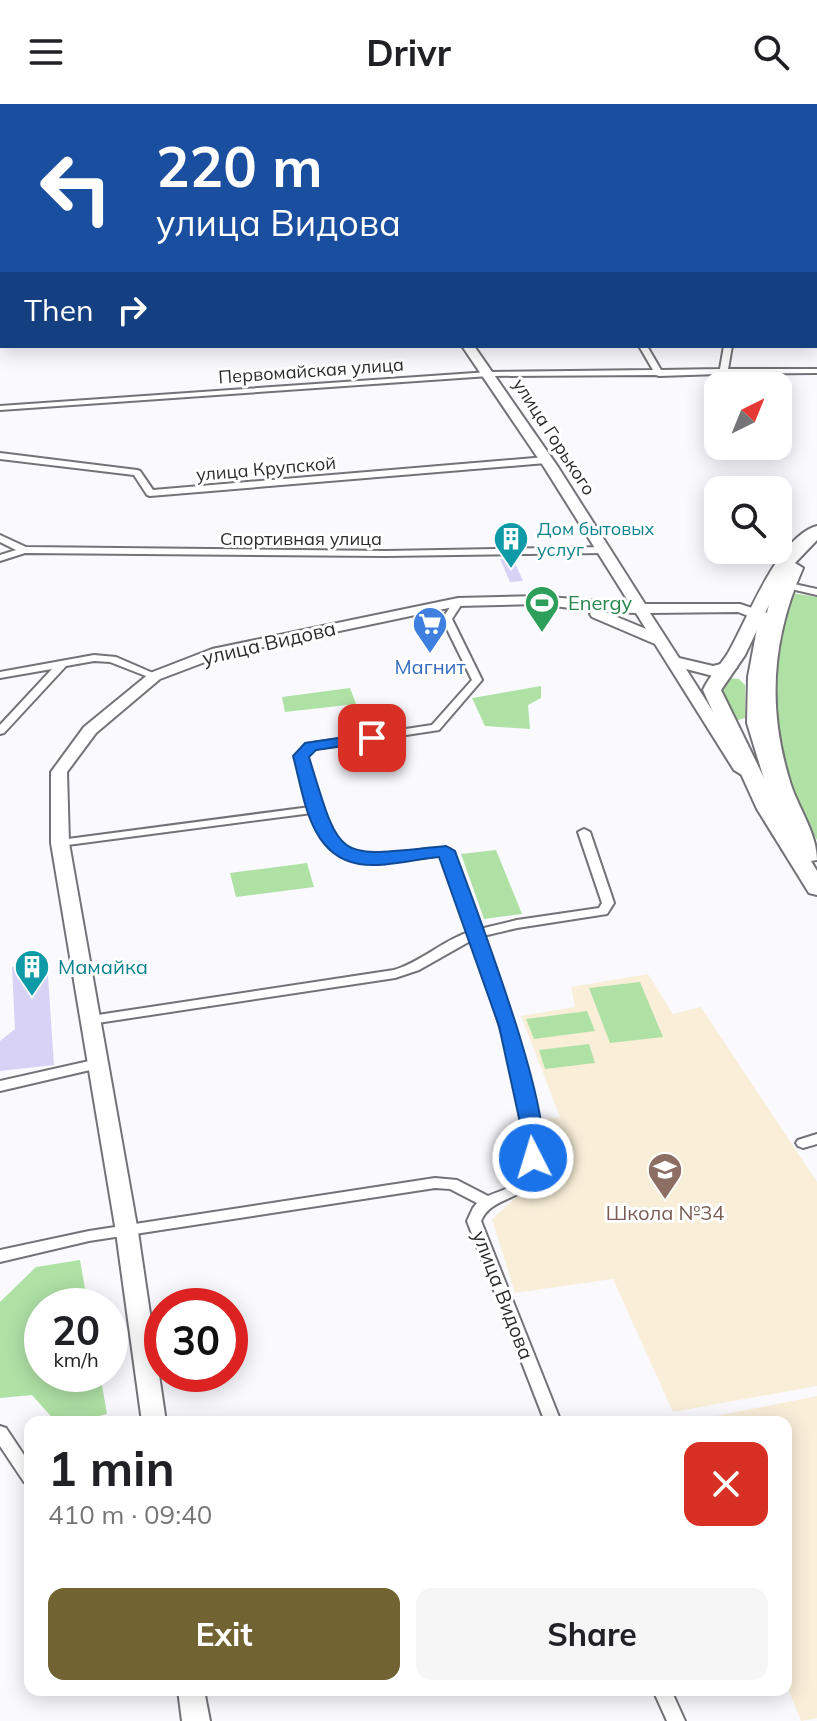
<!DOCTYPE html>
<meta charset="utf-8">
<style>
body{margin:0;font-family:Mulish,sans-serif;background:#f6f6f6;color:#202124;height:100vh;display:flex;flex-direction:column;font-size:30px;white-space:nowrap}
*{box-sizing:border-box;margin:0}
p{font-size:26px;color:#757577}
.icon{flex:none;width:44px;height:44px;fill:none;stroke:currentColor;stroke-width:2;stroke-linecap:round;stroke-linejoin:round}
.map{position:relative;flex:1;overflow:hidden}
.drawer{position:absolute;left:24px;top:1312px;width:768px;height:280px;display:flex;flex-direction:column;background:#fff;border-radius:16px;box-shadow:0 4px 20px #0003}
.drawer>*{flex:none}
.hud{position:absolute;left:0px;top:0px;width:818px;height:244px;box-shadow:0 4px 20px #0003;background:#1a4fa0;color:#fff;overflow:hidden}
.needle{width:52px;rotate:43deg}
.buttons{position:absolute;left:704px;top:268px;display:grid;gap:16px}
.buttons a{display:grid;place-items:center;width:88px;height:88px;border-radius:16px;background:#fff;box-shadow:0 4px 20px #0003;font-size:40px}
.speed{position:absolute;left:24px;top:1184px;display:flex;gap:16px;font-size:40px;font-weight:700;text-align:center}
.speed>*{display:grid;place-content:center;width:104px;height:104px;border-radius:50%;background:#fff;box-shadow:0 4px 20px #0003;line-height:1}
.speed small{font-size:20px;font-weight:400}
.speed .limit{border:12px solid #d22;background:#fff;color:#111}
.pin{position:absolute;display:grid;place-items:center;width:68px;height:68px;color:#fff;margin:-34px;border-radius:16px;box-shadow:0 4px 12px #0006}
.me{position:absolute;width:88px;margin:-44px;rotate:355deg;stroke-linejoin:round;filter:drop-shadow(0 0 6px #0008)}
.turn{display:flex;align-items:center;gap:28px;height:168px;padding:0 24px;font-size:36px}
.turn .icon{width:104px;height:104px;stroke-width:2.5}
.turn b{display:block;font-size:56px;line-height:68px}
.then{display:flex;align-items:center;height:76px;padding:0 24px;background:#0003;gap:16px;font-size:30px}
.round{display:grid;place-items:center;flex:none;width:84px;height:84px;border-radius:16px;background:#f6f6f6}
.summary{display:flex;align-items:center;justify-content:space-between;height:136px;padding:0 24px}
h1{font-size:48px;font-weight:700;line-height:60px}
.cta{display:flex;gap:16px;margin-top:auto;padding:16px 24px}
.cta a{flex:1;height:92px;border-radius:16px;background:#726432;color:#fff;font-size:32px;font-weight:700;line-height:92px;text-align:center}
.cta a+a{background:#f6f6f6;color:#202124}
header{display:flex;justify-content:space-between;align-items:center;height:104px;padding:0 24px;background:#fff;font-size:36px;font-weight:700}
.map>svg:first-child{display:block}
.education{fill:#f9efd9}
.green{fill:#afe1a5}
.building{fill:#d8d3f6}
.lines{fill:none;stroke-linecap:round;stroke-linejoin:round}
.street-casing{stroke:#737277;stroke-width:4}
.secondary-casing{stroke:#737277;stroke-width:4}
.highway-casing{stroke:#737277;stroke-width:4}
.street{fill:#fff;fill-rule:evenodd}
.secondary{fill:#fff;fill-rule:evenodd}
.highway{fill:#fff;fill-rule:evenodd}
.route{fill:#1a73e8;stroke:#114b97;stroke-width:2}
.labels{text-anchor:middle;stroke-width:6;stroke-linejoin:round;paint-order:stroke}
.far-street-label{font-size:18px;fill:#2c2c2e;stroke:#fff}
.far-culture-label{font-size:18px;fill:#0d838f;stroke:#fff;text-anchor:start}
.leisure-label{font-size:20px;fill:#27864d;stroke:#fff;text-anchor:start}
.street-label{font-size:20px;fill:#2c2c2e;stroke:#fff}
.shop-label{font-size:20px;fill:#366cbe;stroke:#fff}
.culture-label{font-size:20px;fill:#0d838f;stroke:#fff;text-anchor:start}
.education-label{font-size:20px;fill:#785e54;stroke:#fff}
</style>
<header><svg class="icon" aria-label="menu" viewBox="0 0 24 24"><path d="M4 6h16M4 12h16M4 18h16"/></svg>Drivr<svg class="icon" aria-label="search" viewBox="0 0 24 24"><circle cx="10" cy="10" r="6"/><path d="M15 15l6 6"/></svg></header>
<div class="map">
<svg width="817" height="1617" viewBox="0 0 817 1617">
<rect width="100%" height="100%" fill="#f9f9fe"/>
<path class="education" d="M648,870L673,910L701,903L817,1078V1282L673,1308L613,1175L515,1189L492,1115L536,1075L540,1016L560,1013L521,912L575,903L571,883Z
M817,1292V1614L801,1617L786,1580V1318H686Z"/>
<path class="green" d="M792,489L817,493V736C786,689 768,606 775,549C777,529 787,508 792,489Z
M726,574L739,575L745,581V614L735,617L719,584Z
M541,582V594L528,601L530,625L485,622L472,594Z
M350,584L356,600L285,608L282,593Z
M496,746L522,810L484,815L461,750Z
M307,759L314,783L236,793L230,769Z
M640,878L663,933L610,939L589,884Z
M587,907L595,927L534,935L526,915Z
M589,940L595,959L545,965L539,946Z
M80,1156L88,1202H42V1270H100L107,1310L75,1318H56L32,1291L0,1294V1198L36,1163Z"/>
<path class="building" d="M513,454L523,477L510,478L500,455Z
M47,858L54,961L0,967V937L15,925L12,863Z"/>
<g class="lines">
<defs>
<path id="street" d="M336,0H379L386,2H343Z
M403,0H409V2H403Z
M605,0H683L680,2H608Z
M765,0H817V4L816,2H773Z
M0,10H2V14H0Z
M0,31H2V35H0Z
M816,31H817V35H816Z
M0,53H2V57H0Z
M816,57H817L816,62Z
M0,97H2V101H0Z
M0,122H2V127H0Z
M0,174H2V178H0Z
M816,209H817V215H816Z
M0,229H2V233H0Z
M639,242H647L661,266L720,265L724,242H732L728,265H817V269L727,270L723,272L719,270L659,272L656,271L489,272L0,306V302L489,268L653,266Z
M0,349L137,366L140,367L153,386L546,353L550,356L546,359L150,392L147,391L134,371L0,355Z
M0,431L26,443L386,447L604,443L609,446L604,449L386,452L25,449L0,457V451L16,446L0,438Z
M785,478L817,485V491L782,483V479Z
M458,495L463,498L452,515L482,576L439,626L314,645L307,653C311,670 318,690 323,706C338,750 355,752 400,749C416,747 434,743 450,745L480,825L517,816L599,804L602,799L578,728L584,725L590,728L614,799L607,810L517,824L483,832C499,877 554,1032 537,1072C525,1097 491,1092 481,1117L561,1318H545L467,1117L473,1104L477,1099L450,1085L435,1084L89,1137L0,1158V1146L89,1127L435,1074L457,1076L488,1092C500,1087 518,1083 524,1070C540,1032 486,879 472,836L419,866L395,874L91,920L85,916L91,912L394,866C421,858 442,837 469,828L442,751C389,758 333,774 312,709L60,742L54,739L60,736L310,703L296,652L307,640L432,621L472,576L442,515L455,496Z
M94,551L116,553L160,572L159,574H151L110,558L94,557L66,562L4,629L0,630V621L52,565L0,574V568Z
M98,955L103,957L105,960L103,963L0,987V977Z
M817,1030V1040L803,1044L798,1042L796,1039L798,1036Z
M0,1322L6,1324L30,1360V1380L24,1378L0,1342Z
M653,1586H671L685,1617H667Z"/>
<path id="secondary" d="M0,80H2V86H0Z
M816,159H817V165H816Z
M462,242H474L558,363L645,500H740L767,509L772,519L764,573L763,619L791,711L783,716L775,711L747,619L748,573L758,519L756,515L738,508L650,509L679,554L713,562L729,558L737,563L734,566L713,572L686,565L750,666L742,671L734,666L655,540L592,513L590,510L593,507L539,500L458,502L221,552L160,575L96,629L67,668L69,739L138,1128L166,1318H142L116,1128L51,739V668L84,623L150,569L212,545L458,494L539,492L630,500L544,363ZM605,508L636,509L646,525Z
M178,1586H204L210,1617H182Z"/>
<path id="highway" d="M817,422V436L795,459L803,464C771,536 767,606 791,681C799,705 817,730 817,756L811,757L817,767V791L809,789L757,705L703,586C709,572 720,562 728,549C747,517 777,433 817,422ZM769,501C748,576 757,642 784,715L721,586L745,551Z"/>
</defs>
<use href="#street" class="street-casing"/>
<use href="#secondary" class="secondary-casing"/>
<use href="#highway" class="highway-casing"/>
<use href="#street" class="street"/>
<use href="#secondary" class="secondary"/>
<use href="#highway" class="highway"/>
</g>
<path class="route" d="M372,629L380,634L378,637L316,646L309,653C342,761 335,753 446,742L455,747C472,795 561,1022 540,1059L533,1061L522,1054L524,1037L499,922L439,753C415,755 383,764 359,760C309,752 304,692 293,652L305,639Z"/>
<defs>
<symbol id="building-pin" viewBox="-11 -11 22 30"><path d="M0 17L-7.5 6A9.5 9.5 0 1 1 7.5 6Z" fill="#0f9aa8" stroke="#fff"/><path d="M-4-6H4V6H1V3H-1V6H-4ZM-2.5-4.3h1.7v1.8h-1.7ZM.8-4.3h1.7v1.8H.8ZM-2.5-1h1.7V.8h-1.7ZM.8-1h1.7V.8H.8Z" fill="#fff"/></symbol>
<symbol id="stadium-pin" viewBox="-11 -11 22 30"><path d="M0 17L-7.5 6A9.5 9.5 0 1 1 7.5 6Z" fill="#2e9e5b" stroke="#fff"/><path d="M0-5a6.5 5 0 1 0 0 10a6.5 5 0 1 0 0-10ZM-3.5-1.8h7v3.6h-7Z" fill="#fff"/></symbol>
<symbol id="supermarket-pin" viewBox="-11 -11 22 30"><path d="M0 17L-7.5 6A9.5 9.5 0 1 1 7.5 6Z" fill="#3f7fe0" stroke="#fff"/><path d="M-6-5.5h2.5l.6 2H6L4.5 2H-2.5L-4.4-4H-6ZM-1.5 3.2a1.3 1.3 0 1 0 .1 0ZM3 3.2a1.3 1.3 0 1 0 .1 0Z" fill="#fff"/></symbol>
<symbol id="school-pin" viewBox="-11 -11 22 30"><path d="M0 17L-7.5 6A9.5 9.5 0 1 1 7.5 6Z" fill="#8d6e63" stroke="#fff"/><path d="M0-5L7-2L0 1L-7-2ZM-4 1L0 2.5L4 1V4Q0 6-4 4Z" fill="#fff"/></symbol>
</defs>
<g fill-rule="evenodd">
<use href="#building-pin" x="491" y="415" width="40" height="54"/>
<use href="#stadium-pin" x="522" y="479" width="40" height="54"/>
<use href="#supermarket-pin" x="410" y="500" width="40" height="54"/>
<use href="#building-pin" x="12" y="843" width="40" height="54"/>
<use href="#school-pin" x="645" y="1046" width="40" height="54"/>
</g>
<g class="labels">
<g class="far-street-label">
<text transform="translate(311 267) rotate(-4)" y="6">Первомайская улица</text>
<text transform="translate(554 333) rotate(57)" y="6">улица Горького</text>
<text transform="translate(266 365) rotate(-5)" y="6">улица Крупской</text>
<text x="301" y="441">Спортивная улица</text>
</g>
<g class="far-culture-label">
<text x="537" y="431">Дом бытовых<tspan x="537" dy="21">услуг</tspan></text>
</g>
<g class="leisure-label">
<text x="568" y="506">Energy</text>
</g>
<g class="street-label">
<text transform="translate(269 539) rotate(-13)" y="7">улица Видова</text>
<text transform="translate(503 1191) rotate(69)" y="7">улица Видова</text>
</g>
<g class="shop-label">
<text x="430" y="570">Магнит</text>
</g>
<g class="culture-label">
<text x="58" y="870">Мамайка</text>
</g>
<g class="education-label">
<text x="665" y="1116">Школа №34</text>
</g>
</g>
</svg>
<div class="buttons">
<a><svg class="needle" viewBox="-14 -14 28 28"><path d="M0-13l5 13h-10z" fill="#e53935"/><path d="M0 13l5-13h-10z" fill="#757577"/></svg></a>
<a><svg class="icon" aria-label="search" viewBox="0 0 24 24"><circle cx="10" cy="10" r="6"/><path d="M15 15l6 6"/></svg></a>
</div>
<div class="speed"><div>20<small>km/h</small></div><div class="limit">30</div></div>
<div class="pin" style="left:372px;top:634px;background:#d93025"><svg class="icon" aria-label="arrive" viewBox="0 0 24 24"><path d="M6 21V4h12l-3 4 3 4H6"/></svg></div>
<svg class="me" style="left:533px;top:1054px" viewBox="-20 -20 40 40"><circle r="17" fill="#1a73e8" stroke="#fff" stroke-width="3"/><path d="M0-11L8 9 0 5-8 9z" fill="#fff"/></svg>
<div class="hud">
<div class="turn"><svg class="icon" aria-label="left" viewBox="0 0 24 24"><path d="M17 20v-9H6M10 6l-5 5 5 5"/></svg><div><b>220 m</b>улица Видова</div></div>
<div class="then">Then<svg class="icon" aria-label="right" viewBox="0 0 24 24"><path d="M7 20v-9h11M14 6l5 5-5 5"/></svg></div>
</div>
<section class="drawer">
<div class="summary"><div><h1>1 min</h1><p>410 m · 09:40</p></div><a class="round" style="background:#d93025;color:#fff"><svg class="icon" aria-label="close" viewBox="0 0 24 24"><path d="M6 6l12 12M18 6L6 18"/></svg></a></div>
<div class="cta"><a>Exit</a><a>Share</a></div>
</section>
</div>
